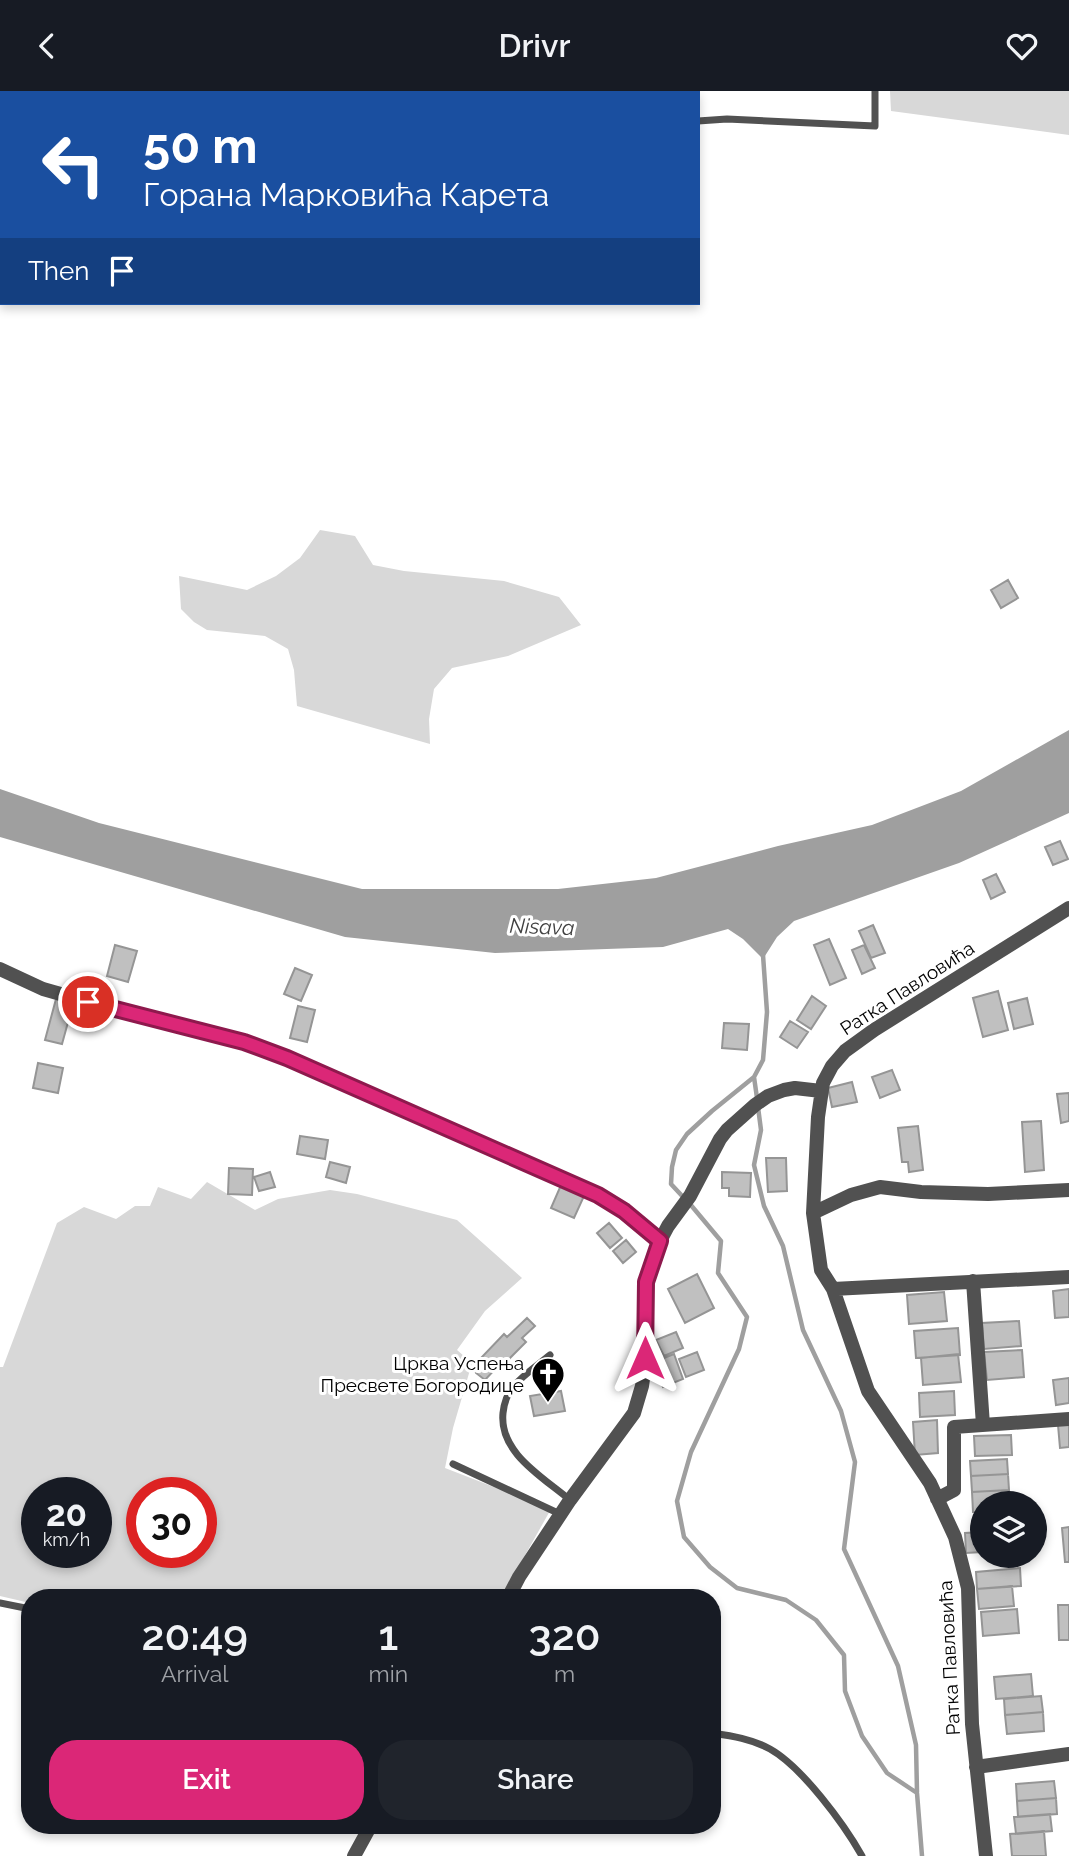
<!DOCTYPE html>
<meta charset="utf-8">
<style>
body{margin:0;font-family:Raleway,sans-serif;background:#20242c;color:#f1f3f6;height:100vh;display:flex;flex-direction:column;font-size:26px;white-space:nowrap}
*{box-sizing:border-box;margin:0}
p{font-size:23px;color:#9ea1a6}
.icon{flex:none;width:38px;height:38px;fill:none;stroke:currentColor;stroke-width:2;stroke-linecap:round;stroke-linejoin:round}
.map{position:relative;flex:1;overflow:hidden}
.drawer{position:absolute;left:21px;top:1498px;width:700px;height:245px;display:flex;flex-direction:column;background:#171b24;border-radius:28px;box-shadow:0 4px 10px #0003}
.drawer>*{flex:none}
.top-card{position:absolute;left:0px;top:0px;width:700px;height:214px;box-shadow:0 4px 10px #0003;background:#1a4fa0;color:#fff;overflow:hidden}
.controls{position:absolute;left:970px;top:1400px;display:grid;gap:14px}
.controls a{display:grid;place-items:center;width:77px;height:77px;border-radius:50%;background:#171b24;box-shadow:0 4px 10px #0003;font-size:35px}
.speed{position:absolute;left:21px;top:1386px;display:flex;gap:14px;font-size:35px;font-weight:700;text-align:center}
.speed>*{display:grid;place-content:center;width:91px;height:91px;border-radius:50%;background:#171b24;box-shadow:0 4px 10px #0003;line-height:1}
.speed small{font-size:18px;font-weight:400}
.speed .limit{border:10px solid #d22;background:#fff;color:#111}
.pin{position:absolute;display:grid;place-items:center;width:60px;height:60px;color:#fff;margin:-30px;border:4px solid #fff;border-radius:50%;box-shadow:0 2px 7px #0007}
.me{position:absolute;width:77px;margin:-38px;rotate:0deg;stroke-linejoin:round;filter:drop-shadow(0 0 5px #0008)}
.turn{display:flex;align-items:center;gap:24px;height:147px;padding:0 28px;font-size:32px}
.turn .icon{width:91px;height:91px;stroke-width:2.5}
.turn b{display:block;font-size:49px;line-height:60px}
.then{display:flex;align-items:center;height:66px;padding:0 28px;background:#0003;gap:14px;font-size:26px}
.eta{display:flex;justify-content:space-evenly;align-items:center;height:119px;text-align:center}
.eta b{font-size:42px;font-weight:600;line-height:49px}
.button{display:flex;gap:14px;margin-top:auto;padding:14px 28px}
.button a{flex:1;height:80px;border-radius:28px;background:#db2777;color:#fff;font-size:28px;font-weight:600;line-height:80px;text-align:center}
.button a+a{background:#20242c;color:#f1f3f6}
header{display:flex;justify-content:space-between;align-items:center;height:91px;padding:0 28px;background:#171b24;font-size:32px;font-weight:600}
.map>svg:first-child{display:block}
.green{fill:#d8d8d8;fill-rule:evenodd}
.water{fill:#9f9f9f}
.lines{fill:none;stroke-linecap:round;stroke-linejoin:round}
.stream{stroke:#9f9f9f;stroke-width:4.5}
.building{fill:#c0c0c0;stroke:#959595;stroke-width:2}
.lane{stroke:#515151;stroke-width:7}
.street{stroke:#515151;stroke-width:14}
.route-casing{stroke:#8e194d;stroke-width:18}
.route{stroke:#db2777;stroke-width:12}
.labels{text-anchor:middle;stroke-width:6;stroke-linejoin:round;paint-order:stroke}
.street-label{font-size:19px;fill:#000;stroke:#fff}
.poi-label{font-size:19px;fill:#000;stroke:#fff;text-anchor:end}
.water-label{font-size:21px;font-style:italic;fill:#404040;stroke:#fff}
</style>
<header><svg class="icon" aria-label="back" viewBox="0 0 24 24"><path d="M15 5l-7 7 7 7"/></svg>Drivr<svg class="icon" aria-label="heart" viewBox="0 0 24 24"><path d="M12 20l-8-8c-3-5 5-10 8-4 3-6 11-1 8 4z"/></svg></header>
<div class="map">
<svg width="1069" height="1765" viewBox="0 0 1069 1765">
<rect width="100%" height="100%" fill="#fff"/>
<path class="green" d="M890,0H1069V44L891,20Z
M320,439L355,445L373,474L404,480L504,490L559,506L581,534L508,565L452,577L434,598L429,628L430,653L297,615L294,579L288,558L265,545L207,539L194,531L181,518L179,485L247,499L276,485L300,467Z
M207,1091L255,1119L278,1108L330,1099L357,1103L457,1129L522,1187L485,1220L457,1259L472,1272L453,1337L445,1377L551,1418L501,1507H30V1512L0,1505V1276H3L57,1132L84,1116L116,1128L135,1115H150L158,1096L191,1108ZM37,1402H96V1461H37ZM142,1402H201V1461H142Z"/>
<path class="water" d="M1069,639V722L959,772L794,830L777,846L763,868L743,848L728,838L663,856L495,862L345,846L0,746V698L99,732L362,798H558L656,787L778,755L872,734L961,700Z"/>
<g class="lines">
<path class="stream" d="M754,986L757,1007
M758,1016L761,1039L754,1074L764,1115L783,1155L803,1239L841,1320L855,1371L844,1458L898,1575L916,1654L917,1701
M684,1107L671,1093L672,1076L676,1059L687,1043L712,1020L754,986L763,969L767,921L763,864
M690,1113L721,1150L718,1182L747,1226L739,1258L691,1361L677,1410L684,1446L710,1476L737,1497L786,1509L816,1529L844,1564L845,1600L862,1645L887,1682L917,1702L922,1765"/>
</g>
<path class="building" d="M1008,489L1018,507L1001,517L991,499Z
M1060,750L1068,768L1053,774L1045,756Z
M996,783L1005,801L991,808L983,789Z
M873,834L885,862L871,867L859,840Z
M829,848L846,887L830,894L814,854Z
M115,854L137,860L128,891L107,885Z
M864,854L875,877L862,883L852,859Z
M295,877L312,884L301,910L284,903Z
M998,900L1008,939L983,946L973,907Z
M812,905L826,915L811,938L797,929Z
M1027,907L1033,933L1014,938L1008,912Z
M56,908L73,913L62,953L45,949Z
M298,915L315,919L307,951L290,947Z
M790,930L808,941L797,957L780,946Z
M724,932L749,933L747,959L722,957Z
M38,972L63,977L58,1002L33,997Z
M892,979L900,999L880,1007L872,986Z
M852,991L857,1011L832,1016L828,997Z
M1069,1002V1030L1061,1032L1057,1003Z
M1041,1030L1044,1079L1025,1081L1022,1031Z
M918,1035L923,1079L909,1081L908,1071H902L898,1037Z
M300,1045L328,1049L325,1068L297,1063Z
M766,1067H786L787,1100L768,1101Z
M330,1071L350,1076L346,1092L326,1086Z
M229,1077L253,1078L252,1104L228,1103Z
M270,1081L275,1096L259,1100L254,1086Z
M722,1081L751,1082L750,1106L729,1105V1097H722Z
M561,1094L584,1105L574,1127L551,1117Z
M609,1132L622,1147L610,1157L597,1142Z
M626,1149L636,1161L623,1172L613,1160Z
M697,1183L714,1217L685,1232L668,1198Z
M1069,1198V1226L1055,1227L1053,1200Z
M944,1201L947,1230L909,1233L907,1204Z
M527,1227L535,1235L522,1247L526,1251L502,1275H498L485,1289L476,1282L475,1279L481,1272L479,1269L504,1243L507,1246Z
M1019,1230L1021,1255L984,1258L982,1232Z
M958,1237L960,1264L916,1267L914,1240Z
M676,1241L683,1257L664,1265L656,1249Z
M1022,1259L1024,1286L987,1289L984,1261Z
M697,1261L704,1279L686,1286L679,1268Z
M674,1263L683,1288L663,1296L654,1271Z
M958,1263L961,1291L923,1294L921,1267Z
M1069,1287V1312L1056,1314L1053,1289Z
M561,1300L565,1320L534,1325L530,1305Z
M954,1300L955,1324L920,1326L919,1302Z
M937,1329L938,1362L915,1364L913,1331Z
M1069,1333V1356L1060,1357L1058,1334Z
M1011,1344L1012,1364L975,1365L974,1345Z
M1007,1368L1008,1383L971,1385L970,1370Z
M1008,1383L1009,1399L972,1401L971,1385Z
M1009,1399L1010,1412H982V1421H973L972,1401Z
M1069,1436V1471H1065L1062,1437Z
M982,1441V1461L966,1462L965,1442Z
M1020,1477L1021,1495L977,1498L976,1481Z
M1012,1495L1014,1515L979,1518L977,1498Z
M1058,1514H1069V1549H1059Z
M1017,1518L1019,1542L983,1545L981,1521Z
M1031,1583L1033,1605L996,1608L994,1586Z
M1041,1605L1043,1621L1005,1624L1004,1608Z
M1043,1621L1044,1640L1007,1643L1005,1624Z
M1054,1690L1056,1707L1017,1710L1016,1693Z
M1056,1707L1057,1723L1018,1726L1017,1710Z
M1050,1723L1052,1740L1016,1743L1014,1726Z
M1044,1740L1046,1765H1012L1010,1743Z"/>
<g class="lines">
<path class="lane" d="M411,0L422,2
M698,30L727,28L875,35V0
M550,1264C538,1274 523,1284 513,1296C507,1303 504,1313 503,1322C499,1362 543,1386 570,1409
M453,1373L560,1423
M0,1512L30,1518
M712,1642C732,1645 752,1648 770,1658C802,1676 844,1733 862,1765"/>
<path class="street" d="M0,878L43,898L110,917L244,951L287,967L598,1104L624,1120L660,1150
M813,1122L851,1104L880,1096L921,1101L988,1103L1069,1099
M973,1190L983,1334
M833,1198L1069,1186
M937,1408L954,1399V1336L1069,1328
M508,1507L519,1486L570,1409L634,1322L642,1295L644,1281L646,1191L660,1150L668,1135L690,1105L720,1048L727,1039L755,1014L768,1005L784,999L795,997L821,1000
M976,1676L1069,1663
M354,1765L371,1734
M986,1765L972,1633L968,1497L955,1446L930,1392L868,1300L833,1198L821,1179L813,1122L818,1026L823,992L832,975L845,960L874,939L1069,817"/>
</g>
<g class="lines">
<defs>
<path id="route" d="M88,911L244,951L287,967L598,1104L624,1120L660,1150L646,1191L645,1267"/>
</defs>
<use href="#route" class="route-casing"/>
<use href="#route" class="route"/>
</g>
<defs>
<symbol id="church-pin" viewBox="-11 -11 22 30"><path d="M0 17L-7.5 6A9.5 9.5 0 1 1 7.5 6Z" fill="#000" stroke="#fff"/><path d="M-1.2-6h2.4v3.5h3.3v2.4h-3.3V6h-2.4V-.1h-3.3v-2.4h3.3Z" fill="#fff"/></symbol>
</defs>
<g fill-rule="evenodd">
<use href="#church-pin" x="529" y="1264" width="38" height="52"/>
</g>
<g class="labels">
<g class="street-label">
<text transform="translate(907 897) rotate(-33)" y="7">Ратка Павловића</text>
<text transform="translate(949 1567) rotate(-93)" y="7">Ратка Павловића</text>
</g>
<g class="poi-label">
<text x="524" y="1279">Црква Успења<tspan x="524" dy="22">Пресвете Богородице</tspan></text>
</g>
<g class="water-label">
<text transform="translate(542 836) rotate(2)" y="7">Nisava</text>
</g>
</g>
</svg>
<div class="controls">
<a><svg class="icon" aria-label="layers" viewBox="0 0 24 24"><path d="M12 4l9 5-9 5-9-5zM3 14l9 5 9-5"/></svg></a>
</div>
<div class="speed"><div>20<small>km/h</small></div><div class="limit">30</div></div>
<div class="pin" style="left:88px;top:911px;background:#d93025"><svg class="icon" aria-label="arrive" viewBox="0 0 24 24"><path d="M6 21V4h12l-3 4 3 4H6"/></svg></div>
<svg class="me" style="left:645px;top:1267px" viewBox="-20 -20 40 40"><path d="M0-17L14 15 0 8-14 15z" fill="#db2777" stroke="#fff" stroke-width="4"/></svg>
<div class="top-card">
<div class="turn"><svg class="icon" aria-label="left" viewBox="0 0 24 24"><path d="M17 20v-9H6M10 6l-5 5 5 5"/></svg><div><b>50 m</b>Горана Марковића Карета</div></div>
<div class="then">Then<svg class="icon" aria-label="arrive" viewBox="0 0 24 24"><path d="M6 21V4h12l-3 4 3 4H6"/></svg></div>
</div>
<section class="drawer">
<div class="eta">
<div><b>20:49</b><p>Arrival</p></div>
<div><b>1</b><p>min</p></div>
<div><b>320</b><p>m</p></div>
</div>
<div class="button"><a>Exit</a><a>Share</a></div>
</section>
</div>
